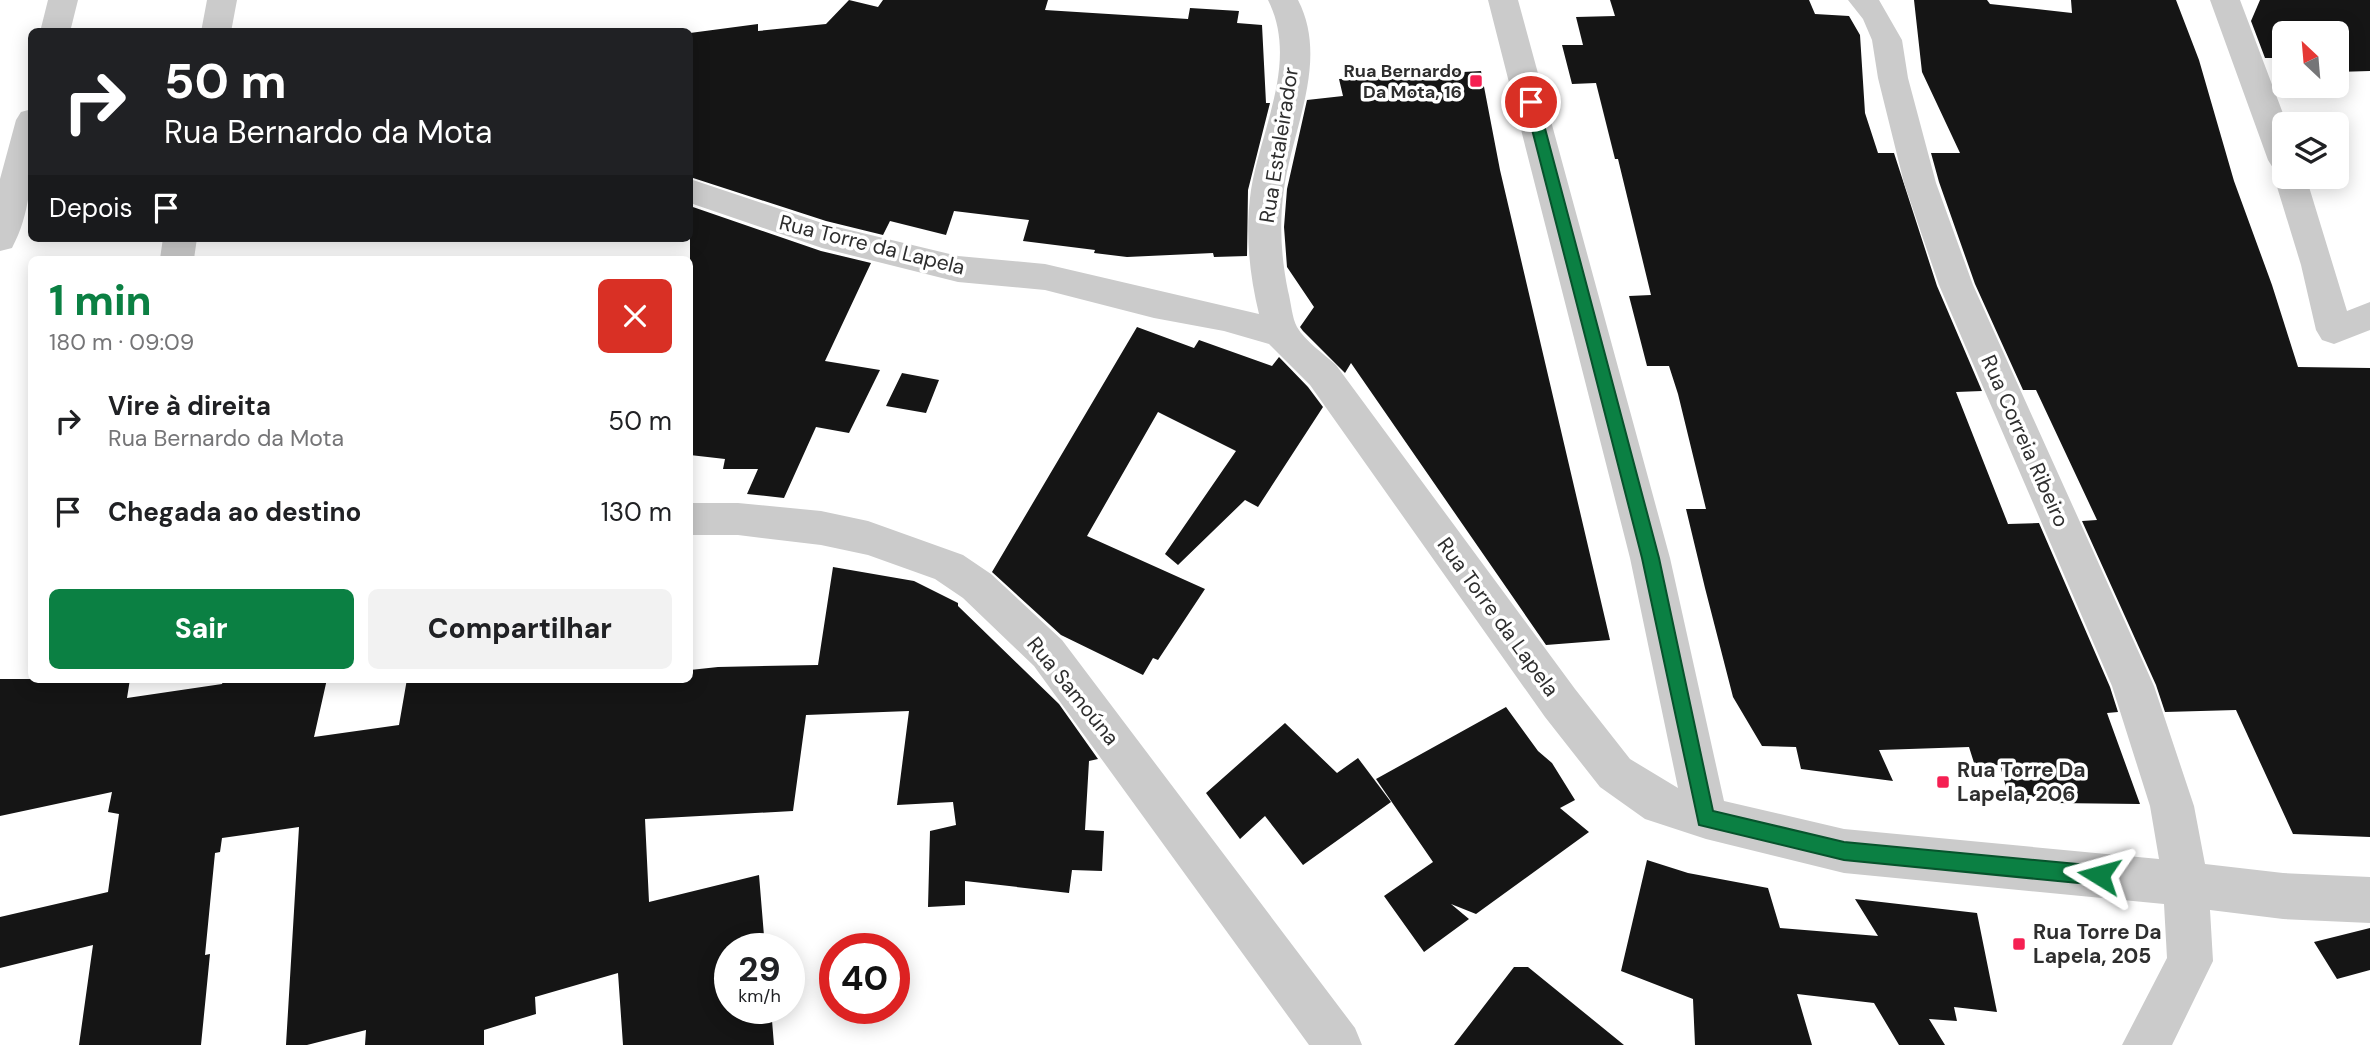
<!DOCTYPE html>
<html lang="pt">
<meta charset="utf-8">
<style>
body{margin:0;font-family:"DM Sans",sans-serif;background:#f2f2f2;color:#202124;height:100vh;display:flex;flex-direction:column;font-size:26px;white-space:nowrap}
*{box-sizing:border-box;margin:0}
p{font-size:23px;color:#757577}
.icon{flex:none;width:38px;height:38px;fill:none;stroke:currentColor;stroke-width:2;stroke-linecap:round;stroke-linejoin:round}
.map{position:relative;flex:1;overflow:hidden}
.sheet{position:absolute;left:28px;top:256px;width:665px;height:427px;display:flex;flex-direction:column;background:#fff;border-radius:10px;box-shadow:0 4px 18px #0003}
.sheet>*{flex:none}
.hud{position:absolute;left:28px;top:28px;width:665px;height:214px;border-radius:10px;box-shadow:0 4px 18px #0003;background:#202124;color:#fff;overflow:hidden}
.needle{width:46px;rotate:334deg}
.tools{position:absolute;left:2272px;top:21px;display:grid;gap:14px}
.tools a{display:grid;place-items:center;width:77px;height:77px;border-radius:10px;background:#fff;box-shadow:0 4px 18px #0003;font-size:35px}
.speed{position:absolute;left:714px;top:933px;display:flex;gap:14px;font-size:35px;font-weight:700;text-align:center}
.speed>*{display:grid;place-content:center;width:91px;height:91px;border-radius:50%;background:#fff;box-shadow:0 4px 18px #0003;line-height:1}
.speed small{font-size:18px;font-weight:400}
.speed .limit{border:10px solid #d22;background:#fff;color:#111}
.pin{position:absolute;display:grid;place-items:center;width:60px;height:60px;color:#fff;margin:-30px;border:4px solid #fff;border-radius:50%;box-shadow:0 2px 7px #0007}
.me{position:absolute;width:77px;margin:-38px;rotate:278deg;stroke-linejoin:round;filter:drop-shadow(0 0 5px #0008)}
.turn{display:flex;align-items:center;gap:24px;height:147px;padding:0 21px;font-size:32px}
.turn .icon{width:91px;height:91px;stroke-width:2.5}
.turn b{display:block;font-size:49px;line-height:60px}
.then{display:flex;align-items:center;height:66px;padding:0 21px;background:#0003;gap:14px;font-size:26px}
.round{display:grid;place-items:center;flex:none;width:74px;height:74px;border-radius:10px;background:#f2f2f2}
.summary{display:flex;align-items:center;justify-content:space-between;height:119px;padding:0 21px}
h1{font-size:42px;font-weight:800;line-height:52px;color:#0b8043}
.button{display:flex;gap:14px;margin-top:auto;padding:14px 21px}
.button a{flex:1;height:80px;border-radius:10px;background:#0b8043;color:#fff;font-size:28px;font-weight:800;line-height:80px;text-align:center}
.button a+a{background:#f2f2f2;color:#202124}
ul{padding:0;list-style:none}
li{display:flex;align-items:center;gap:21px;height:91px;padding:0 21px}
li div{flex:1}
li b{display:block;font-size:26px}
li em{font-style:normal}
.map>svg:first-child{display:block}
.building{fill:#151515}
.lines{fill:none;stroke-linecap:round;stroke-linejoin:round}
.minor{fill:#cbcbcb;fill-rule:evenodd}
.route{fill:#0b8043;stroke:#07532c;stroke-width:2}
.poi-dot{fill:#f52052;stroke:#fff;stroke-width:2.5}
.labels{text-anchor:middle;stroke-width:7;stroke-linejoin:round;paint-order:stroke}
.far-poi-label{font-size:18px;font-weight:bold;fill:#2e2e2e;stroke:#fff;text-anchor:end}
.street-label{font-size:21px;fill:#2e2e2e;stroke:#fff}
.poi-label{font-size:21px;font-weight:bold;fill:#2e2e2e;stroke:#fff;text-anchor:start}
</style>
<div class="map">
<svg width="2370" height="1045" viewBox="0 0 2370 1045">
<rect width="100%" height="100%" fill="#fff"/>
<path class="building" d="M849,0L878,7L883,0H1048L1045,10L1188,19L1190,8L1239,11L1237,23L1262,25L1266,103H1270L1248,190L1247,256L1214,257L1213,253L1127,257L1094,253L1095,250L1023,241L1029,220L954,211L946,235L890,221L883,235L826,221L690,177V33L758,24V31L826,24Z
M1610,0H1809L1815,14L1849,16L1860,35L1865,113L1878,153H1894L1937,286L1982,391L1956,392L2008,524L2039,523L2110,687L2118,712L2107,713L2140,804L2055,803L2053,796L2009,798L2000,765L1975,766L1969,747L1879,750L1893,781L1801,769L1796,747L1762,746L1733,697L1705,588L1686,509H1706L1678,394L1669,366H1647L1629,296L1651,295L1618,159H1615L1596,83L1572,84L1562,45H1583L1576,17L1615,16Z
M1914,0H1987L1990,4L2072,13L2071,0H2176L2199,60L2234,181L2272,285L2298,367L2370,368V837L2293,834L2236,710L2165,712L2156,685L2082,521L2097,520L2036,390H2023L1975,284L1939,182L1931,153H1960L1922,72Z
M2260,0H2370V71L2336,72V33H2284V73L2281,74L2273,58H2265L2251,21Z
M1481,71L1500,170L1610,640L1546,645L1351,363L1345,373L1303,331L1300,327L1314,307L1287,267L1284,227L1287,189L1307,100L1343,96L1339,79Z
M690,206L821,251L871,263L825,361L880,370L849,433L816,427L784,498L747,494L758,469H723L725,459L690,455Z
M1137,327L1194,348L1199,340L1272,366L1279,357L1308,387L1323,407L1258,507L1245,500L1178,565L1165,554L1236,451L1158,412L1087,536L1205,589L1158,660L1153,658L1143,675L1061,635L992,572Z
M902,373L939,380L926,413L886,406Z
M833,567L914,581L958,603V606L1059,704L1098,759L1089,761L1085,830L1104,831L1102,871L1072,870L1069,893L965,881V905L928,907L930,831L956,825L953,802L897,805L909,711L806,715L793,811L645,819L649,902L759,875L765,948H730V1008H771L774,1045H623L618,973L535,997L536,1014L484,1030V1045H365L366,1030L307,1045H286L299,827L222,838L220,852L215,853L205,955L210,954L201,1045H79L93,945L0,968V917L108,892L119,814L108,812L112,792L0,816V679H130L127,698L222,684L224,679H327L314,737L399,725L407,679H690V670L718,667L818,665Z
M1506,707L1538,751L1552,763L1575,800L1560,808L1589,832L1476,914L1451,904L1469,919L1424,952L1384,896L1433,862L1376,779Z
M1285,723L1337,773L1358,758L1391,802L1303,865L1265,816L1240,839L1206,793Z
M1647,860L1688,873L1768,888L1780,928L1878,936L1855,899L1977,913L1997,1012L1954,1007L1957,1021L1929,1019L1945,1045H1899L1874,1003L1797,994L1812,1045H1695L1693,999L1621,971Z
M2370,928V970L2337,979L2314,942Z
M1514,967H1528L1624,1045H1454Z"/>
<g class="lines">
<path class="minor" d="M48,0H78L70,32H40Z
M207,0H237L231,32H201Z
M1268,0H1298C1329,60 1293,127 1284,189C1279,223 1281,257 1288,291C1291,302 1292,318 1297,327C1305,341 1324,354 1336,365L1575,689L1630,759L1678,788L1630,558L1488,0H1518L1670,558L1724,801L1844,829L2159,859L2150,806L2112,686L1939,285L1904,183L1878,78L1872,40L1863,19L1848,0H1879L1902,40L1908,78L1936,183L1973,285L2154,686L2194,806L2205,864L2283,873L2370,877V923L2283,919L2210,910L2213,961L2172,1045H2122L2167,958L2164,904L1844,873L1706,839L1645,819L1600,787L1545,717L1310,385L1269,344L1224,331L1154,318L1045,290L958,282L822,248L690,203V179L825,224L958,256L1045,264L1259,314C1249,273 1245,232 1251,190C1261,128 1299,61 1268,0Z
M2210,0H2240L2287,124H2284V177H2306L2347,311L2370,302V330L2334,344L2322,340L2316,330L2301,265L2274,177L2278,170L2273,168L2268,160Z
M32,109C32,155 35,206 12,248L0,251V179L16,120L21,112Z
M163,238H197L194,259H160Z
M690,503H738L821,511L868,521L963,555L991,574L1062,640L1355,1028L1362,1045H1309L1034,666L963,598L935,579L868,555L821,545L738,535H690Z"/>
</g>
<path class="route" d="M1531,97L1538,102L1659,558L1713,811L1844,842L2099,866L2106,869L2108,875L2106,882L2099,885L1844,860L1699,825L1642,558L1525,102Z"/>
<g class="poi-dot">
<rect x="1469" y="74" width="14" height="14" rx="3.5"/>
<rect x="1936" y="775" width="14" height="14" rx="3.5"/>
<rect x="2012" y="937" width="14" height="14" rx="3.5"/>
</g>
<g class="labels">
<g class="far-poi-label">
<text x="1462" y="77">Rua Bernardo<tspan x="1462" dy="21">Da Mota, 16</tspan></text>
</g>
<g class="street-label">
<text transform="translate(1279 145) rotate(-81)" y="7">Rua Estaleirador</text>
<text transform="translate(872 245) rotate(14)" y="7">Rua Torre da Lapela</text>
<text transform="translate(2025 441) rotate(66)" y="7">Rua Correia Ribeiro</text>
<text transform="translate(1498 617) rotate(54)" y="7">Rua Torre da Lapela</text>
<text transform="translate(1073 691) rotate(51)" y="7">Rua Samoúna</text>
</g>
<g class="poi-label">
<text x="1957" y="777">Rua Torre Da<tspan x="1957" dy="24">Lapela, 206</tspan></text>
<text x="2033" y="939">Rua Torre Da<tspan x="2033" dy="24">Lapela, 205</tspan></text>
</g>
</g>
</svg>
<div class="tools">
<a><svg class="needle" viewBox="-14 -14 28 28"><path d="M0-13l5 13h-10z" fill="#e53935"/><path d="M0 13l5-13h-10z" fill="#757577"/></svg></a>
<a><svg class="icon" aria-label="layers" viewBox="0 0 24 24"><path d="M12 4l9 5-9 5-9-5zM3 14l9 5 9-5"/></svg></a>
</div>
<div class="speed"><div>29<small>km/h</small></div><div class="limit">40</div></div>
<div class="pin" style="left:1531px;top:102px;background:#d93025"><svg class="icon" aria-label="arrive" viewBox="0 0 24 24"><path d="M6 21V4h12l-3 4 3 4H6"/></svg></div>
<svg class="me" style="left:2099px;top:875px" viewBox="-20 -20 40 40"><path d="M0-17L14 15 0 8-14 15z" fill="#0b8043" stroke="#fff" stroke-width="4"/></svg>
<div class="hud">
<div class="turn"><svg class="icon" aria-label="right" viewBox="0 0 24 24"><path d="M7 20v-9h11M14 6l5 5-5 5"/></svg><div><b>50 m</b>Rua Bernardo da Mota</div></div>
<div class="then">Depois<svg class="icon" aria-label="arrive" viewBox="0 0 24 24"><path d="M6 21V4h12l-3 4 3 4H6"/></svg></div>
</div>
<section class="sheet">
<div class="summary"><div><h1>1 min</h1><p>180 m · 09:09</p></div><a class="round" style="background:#d93025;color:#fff"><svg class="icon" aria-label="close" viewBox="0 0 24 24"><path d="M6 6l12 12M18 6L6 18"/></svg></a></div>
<ul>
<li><svg class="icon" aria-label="right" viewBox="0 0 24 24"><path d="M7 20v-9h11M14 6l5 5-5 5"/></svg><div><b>Vire à direita</b><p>Rua Bernardo da Mota</p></div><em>50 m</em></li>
<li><svg class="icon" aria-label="arrive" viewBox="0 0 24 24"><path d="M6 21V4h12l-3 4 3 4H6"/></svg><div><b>Chegada ao destino</b></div><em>130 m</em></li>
</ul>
<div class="button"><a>Sair</a><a>Compartilhar</a></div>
</section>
</div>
